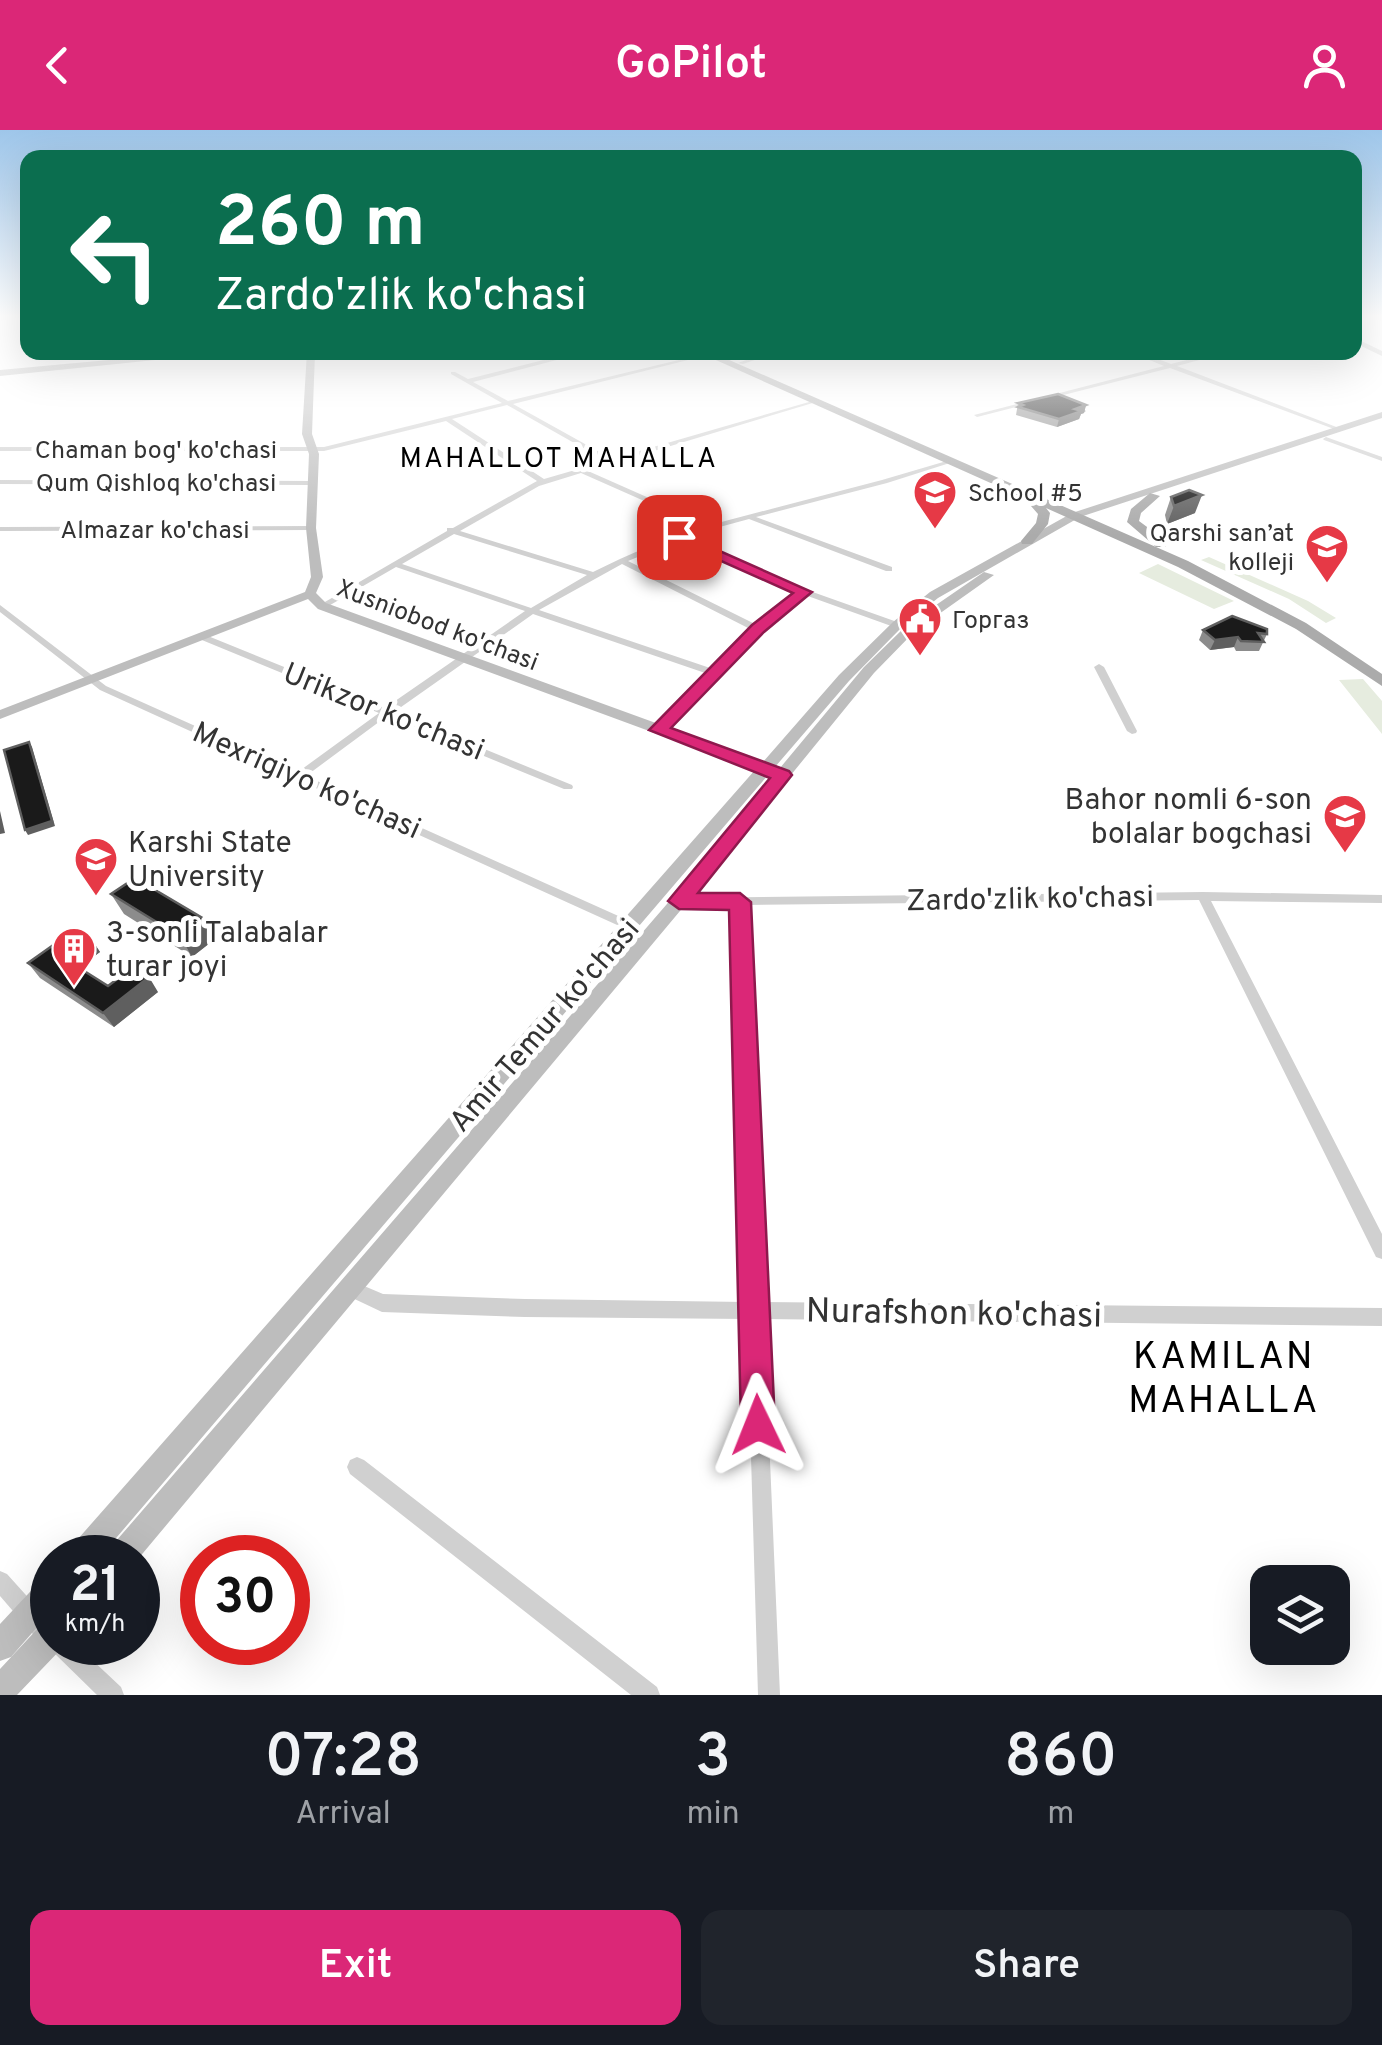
<!DOCTYPE html>
<meta charset="utf-8">
<style>
body{margin:0;font-family:Overpass,sans-serif;background:#20242c;color:#f1f3f6;height:100vh;display:flex;flex-direction:column;font-size:38px;white-space:nowrap}
*{box-sizing:border-box;margin:0}
p{font-size:32px;color:#9ea1a6}
.icon{flex:none;width:55px;height:55px;fill:none;stroke:currentColor;stroke-width:2;stroke-linecap:round;stroke-linejoin:round}
.map{position:relative;height:1565px;overflow:hidden}
.side{display:flex;flex-direction:column;background:#171b24;flex:1}
.side>*{flex:none}
.top-card{position:absolute;left:20px;top:20px;width:1342px;height:210px;border-radius:20px;box-shadow:0 10px 40px #0002;background:#0b6e4f;color:#fff;overflow:hidden}
.fabs{position:absolute;left:1250px;top:1435px;display:grid;gap:20px}
.fabs a{display:grid;place-items:center;width:100px;height:100px;border-radius:20px;background:#171b24;box-shadow:0 10px 40px #0002;font-size:50px}
.speed{position:absolute;left:30px;top:1405px;display:flex;gap:20px;font-size:50px;font-weight:700;text-align:center}
.speed>*{display:grid;place-content:center;width:130px;height:130px;border-radius:50%;background:#171b24;box-shadow:0 10px 40px #0002;line-height:1}
.speed small{font-size:25px;font-weight:400}
.speed .limit{border:15px solid #d22;background:#fff;color:#111}
.pin{position:absolute;display:grid;place-items:center;width:85px;height:85px;color:#fff;margin:-42px;border-radius:20px;box-shadow:0 5px 15px #0006}
.me{position:absolute;width:110px;margin:-55px;rotate:358deg;stroke-linejoin:round;filter:drop-shadow(0 0 8px #0008)}
.turn{display:flex;align-items:center;gap:35px;height:210px;padding:0 30px;font-size:45px}
.turn .icon{width:130px;height:130px;stroke-width:2.5}
.turn b{display:block;font-size:70px;line-height:85px}
.eta{display:flex;justify-content:space-evenly;align-items:center;height:170px;text-align:center}
.eta b{font-size:60px;font-weight:600;line-height:70px}
.primary-button{display:flex;gap:20px;margin-top:auto;padding:20px 30px}
.primary-button a{flex:1;height:115px;border-radius:20px;background:#db2777;color:#fff;font-size:40px;font-weight:600;line-height:115px;text-align:center}
.primary-button a+a{background:#20242c;color:#f1f3f6}
header{display:flex;justify-content:space-between;align-items:center;height:130px;padding:0 30px;background:#db2777;color:#fff;font-size:45px;font-weight:600}
.map>svg:first-child{display:block}
.green{fill:#e6ecdf}
.lines{fill:none;stroke-linecap:round;stroke-linejoin:round}
.street{fill:#d0d0d0;fill-rule:evenodd}
.secondary{fill:#bdbdbd;fill-rule:evenodd}
.primary{fill:#ababab;fill-rule:evenodd}
.wall{fill:#8c8c8c}
.shaded-wall{fill:#5f5f5f}
.building{fill:#1a1a1a;stroke:#5f5f5f;stroke-width:2.5}
.route{fill:#db2777;stroke:#8e194d;stroke-width:2.5}
.labels{text-anchor:middle;stroke-width:10;stroke-linejoin:round;paint-order:stroke}
.far-street-label{font-size:25px;fill:#333;stroke:#fff}
.far-poi-label{font-size:25px;fill:#333;stroke:#fff;text-anchor:start}
.far-neighbourhood-label{font-size:28px;letter-spacing:2.5px;fill:#000;stroke:#fff}
.street-label{font-size:30px;fill:#333;stroke:#fff}
.poi-label{font-size:30px;fill:#333;stroke:#fff;text-anchor:start}
.near-street-label{font-size:35px;fill:#333;stroke:#fff}
.near-neighbourhood-label{font-size:38px;letter-spacing:2.5px;fill:#000;stroke:#fff}
</style>
<header><svg class="icon" aria-label="back" viewBox="0 0 24 24"><path d="M15 5l-7 7 7 7"/></svg>GoPilot<svg class="icon" aria-label="person" viewBox="0 0 24 24"><circle cx="12" cy="8" r="4"/><path d="M4 21q1-7 8-7t8 7"/></svg></header>
<div class="map">
<svg width="1382" height="1565" viewBox="0 0 1382 1565">
<rect width="100%" height="100%" fill="#fff"/>
<path class="green" d="M1209,427L1308,471L1336,488L1326,493L1289,469L1201,430Z
M1158,434L1234,471L1214,479L1139,443Z
M1363,549L1382,571V604L1339,550Z"/>
<g class="lines">
<path class="street" d="M575,222H587L473,252L508,271L708,223V225L513,274L612,329L816,270V272L588,341L710,395L882,350L950,330L956,331L887,353L756,387L892,437V441H886L749,389L716,398V401L709,400L687,407L807,460L900,493V497H894L805,465L761,501L662,602H654V598L708,544L533,484L394,582L572,655L573,657L572,659H564L387,586L306,646L634,793L636,796L634,799H626L100,560L0,482V475L106,556L298,642L379,583L197,508V504H203L385,578L525,481L396,437L325,478L318,476L447,401V398H453L537,351L446,291L324,321H0V317H324L502,273L451,244V242H455L468,249ZM507,275L606,331L544,349L452,289ZM581,343L703,397C665,409 629,424 593,442L460,401L539,356ZM454,404L587,445L531,478L402,434ZM679,410L798,463L757,495L628,431ZM622,434L752,500L713,539L539,480Z
M768,222H778L743,234L738,233Z
M1130,222H1140L1171,234L1217,222H1229L1177,236L1339,298L1334,299L1170,238L977,287L974,285L1164,236Z
M1326,307L1382,327V331L1324,310L1323,309Z
M0,350L311,351L315,353L311,355L0,354Z
M314,396L315,398L311,400L0,401V397Z
M1099,534L1104,537L1137,601L1136,603L1132,604L1127,601L1094,537Z
M1203,762L1382,765V773L1211,771L1382,1104V1129L1376,1127L1199,770L746,775L763,1172L1382,1178V1196L764,1189L780,1565H758L747,1189L525,1187L382,1182L344,1164L341,1158L344,1152L350,1150L383,1164L525,1169L746,1172L734,775H679L673,771L675,768Z
M357,1327L364,1330L657,1557L660,1565H631L350,1344L347,1337L350,1330Z
M0,1441L7,1444L52,1494V1512H73L121,1557L124,1565H97L49,1518L44,1517L0,1466Z"/>
<path class="secondary" d="M1355,208L1382,221V226L1355,213Z
M196,222H232L0,246V240Z
M307,222H315L312,304L319,324L316,398L323,447L316,463L326,473L763,632L839,545L893,492L930,462L1072,383L1382,282V288L1080,387L938,468L901,498L849,551L775,637L780,638L864,537L907,495L984,442L994,445L915,501L874,543L685,775L138,1429L106,1428L110,1418L673,767L773,646L768,645L99,1428H66L70,1418L755,640L318,479L308,469L0,589V580L305,462L311,447L306,398L309,324L302,304Z
M52,1445V1480L11,1527L0,1531V1494L42,1449Z
M52,1491V1512H64L63,1517L17,1565H0V1539L41,1495Z"/>
<path class="primary" d="M698,222H711L1188,431L1306,493L1382,544V556L1296,499L1178,437L1046,378L1050,383L1048,394L1032,414H1022L1021,411L1036,393L1038,384L1024,368Z
M1150,363L1160,366L1141,383L1139,391L1166,411V417H1156L1127,392L1131,379Z"/>
</g>
<path class="wall" d="M1018,273L1086,275L1084,283L1081,284L1079,289L1057,297L1016,285Z
M1171,367L1195,383L1167,394L1165,385Z
M1203,500L1267,504L1259,521H1236L1234,517L1210,520L1199,510Z
M111,764L215,809L192,827L124,784Z
M90,807L100,822L78,838L108,856L158,862L114,897L40,848L28,833Z"/>
<path class="shaded-wall" d="M1086,275L1084,283L1081,284L1079,289L1057,297L1059,289L1075,279Z
M1202,365L1195,383L1167,394L1174,376Z
M1238,507L1234,517L1210,520L1215,510Z
M29,612L32,617L55,696L28,705L25,700Z
M0,681L5,703L0,704Z
M204,789L215,809L192,827L181,807Z
M90,807L100,822L73,842L62,827Z
M149,847L158,862L114,897L103,883Z"/>
<path class="building" d="M1058,264L1086,275L1075,279L1082,281L1059,289L1018,277L1023,275L1018,273Z
M1189,360L1202,365L1174,376L1171,367Z
M1232,486L1267,499V504L1258,503L1264,512L1241,511L1238,507L1215,510L1203,500Z
M29,612L52,691L25,700L4,620Z
M135,748L204,789L181,807L111,764Z
M76,799L90,807L62,827L108,856L133,837L149,847L103,883L28,833Z"/>
<linearGradient id="sky" x2="0" y2="1"><stop stop-color="#9ec6ea"/><stop offset="0.46" stop-color="#fff"/><stop offset="1" stop-color="#fff" stop-opacity="0"/></linearGradient>
<rect width="1382" height="405" fill="url(#sky)"/>
<path class="route" d="M679,403L812,462L764,502L671,598L789,641L792,645L698,763H740L751,772L775,1295L770,1307L758,1312L746,1307L741,1295L729,780L679,779L668,771L770,648L649,600L752,495L793,463L674,410L672,407Z"/>
<defs>
<symbol id="school-pin" viewBox="-11 -11 22 30"><path d="M0 17L-7.5 6A9.5 9.5 0 1 1 7.5 6Z" fill="#e63946" stroke="#fff"/><path d="M0-5L7-2L0 1L-7-2ZM-4 1L0 2.5L4 1V4Q0 6-4 4Z" fill="#fff"/></symbol>
<symbol id="university-pin" viewBox="-11 -11 22 30"><path d="M0 17L-7.5 6A9.5 9.5 0 1 1 7.5 6Z" fill="#e63946" stroke="#fff"/><path d="M0-5L7-2L0 1L-7-2ZM-4 1L0 2.5L4 1V4Q0 6-4 4Z" fill="#fff"/></symbol>
<symbol id="civic-pin" viewBox="-11 -11 22 30"><path d="M0 17L-7.5 6A9.5 9.5 0 1 1 7.5 6Z" fill="#e63946" stroke="#fff"/><path d="M-.6-6.5H3V-4.5H.6V-3L4-1V1h2V6H-6V1h2V-1L-.6-3ZM-1.2 2.5V6h2.4V2.5Z" fill="#fff"/></symbol>
<symbol id="building-pin" viewBox="-11 -11 22 30"><path d="M0 17L-7.5 6A9.5 9.5 0 1 1 7.5 6Z" fill="#e63946" stroke="#fff"/><path d="M-4-6H4V6H1V3H-1V6H-4ZM-2.5-4.3h1.7v1.8h-1.7ZM.8-4.3h1.7v1.8H.8ZM-2.5-1h1.7V.8h-1.7ZM.8-1h1.7V.8H.8Z" fill="#fff"/></symbol>
</defs>
<g fill-rule="evenodd">
<use href="#school-pin" x="910" y="337" width="50" height="68"/>
<use href="#university-pin" x="1302" y="391" width="50" height="68"/>
<use href="#civic-pin" x="895" y="464" width="50" height="68"/>
<use href="#school-pin" x="1320" y="661" width="50" height="68"/>
<use href="#university-pin" x="71" y="704" width="50" height="68"/>
<use href="#building-pin" x="49" y="794" width="50" height="68"/>
</g>
<g class="labels">
<g class="far-street-label">
<text x="156" y="328">Chaman bog' ko'chasi</text>
<text x="156" y="361">Qum Qishloq ko'chasi</text>
<text x="155" y="408">Almazar ko'chasi</text>
<text transform="translate(438 494) rotate(21)" y="9">Xusniobod ko'chasi</text>
</g>
<g class="far-poi-label">
<text x="968" y="371">School #5</text>
<text x="1294" y="411" text-anchor="end">Qarshi san’at<tspan x="1294" dy="29">kolleji</tspan></text>
<text x="952" y="498">Горгаз</text>
</g>
<g class="far-neighbourhood-label">
<text x="559" y="337">MAHALLOT MAHALLA</text>
</g>
<g class="street-label">
<text transform="translate(384 581) rotate(22)" y="10">Urikzor ko'chasi</text>
<text transform="translate(307 650) rotate(24)" y="10">Mexrigiyo ko'chasi</text>
<text transform="translate(1030 768) rotate(-1)" y="10">Zardo'zlik ko'chasi</text>
<text transform="translate(544 895) rotate(-49)" y="10">Amir Temur ko'chasi</text>
</g>
<g class="poi-label">
<text x="1312" y="679" text-anchor="end">Bahor nomli 6-son<tspan x="1312" dy="34">bolalar bogchasi</tspan></text>
<text x="128" y="722">Karshi State<tspan x="128" dy="34">University</tspan></text>
<text x="106" y="812">3-sonli Talabalar<tspan x="106" dy="34">turar joyi</tspan></text>
</g>
<g class="near-street-label">
<text transform="translate(954 1182) rotate(1)" y="12">Nurafshon ko'chasi</text>
</g>
<g class="near-neighbourhood-label">
<text x="1224" y="1238">KAMILAN<tspan x="1224" dy="44">MAHALLA</tspan></text>
</g>
</g>
</svg>
<div class="fabs">
<a><svg class="icon" aria-label="layers" viewBox="0 0 24 24"><path d="M12 4l9 5-9 5-9-5zM3 14l9 5 9-5"/></svg></a>
</div>
<div class="speed"><div>21<small>km/h</small></div><div class="limit">30</div></div>
<div class="pin" style="left:679px;top:407px;background:#d93025"><svg class="icon" aria-label="arrive" viewBox="0 0 24 24"><path d="M6 21V4h12l-3 4 3 4H6"/></svg></div>
<svg class="me" style="left:758px;top:1295px" viewBox="-20 -20 40 40"><path d="M0-17L14 15 0 8-14 15z" fill="#db2777" stroke="#fff" stroke-width="4"/></svg>
<div class="top-card">
<div class="turn"><svg class="icon" aria-label="left" viewBox="0 0 24 24"><path d="M17 20v-9H6M10 6l-5 5 5 5"/></svg><div><b>260 m</b>Zardo'zlik ko'chasi</div></div>
</div>
</div>
<section class="side">
<div class="eta">
<div><b>07:28</b><p>Arrival</p></div>
<div><b>3</b><p>min</p></div>
<div><b>860</b><p>m</p></div>
</div>
<div class="primary-button"><a>Exit</a><a>Share</a></div>
</section>
